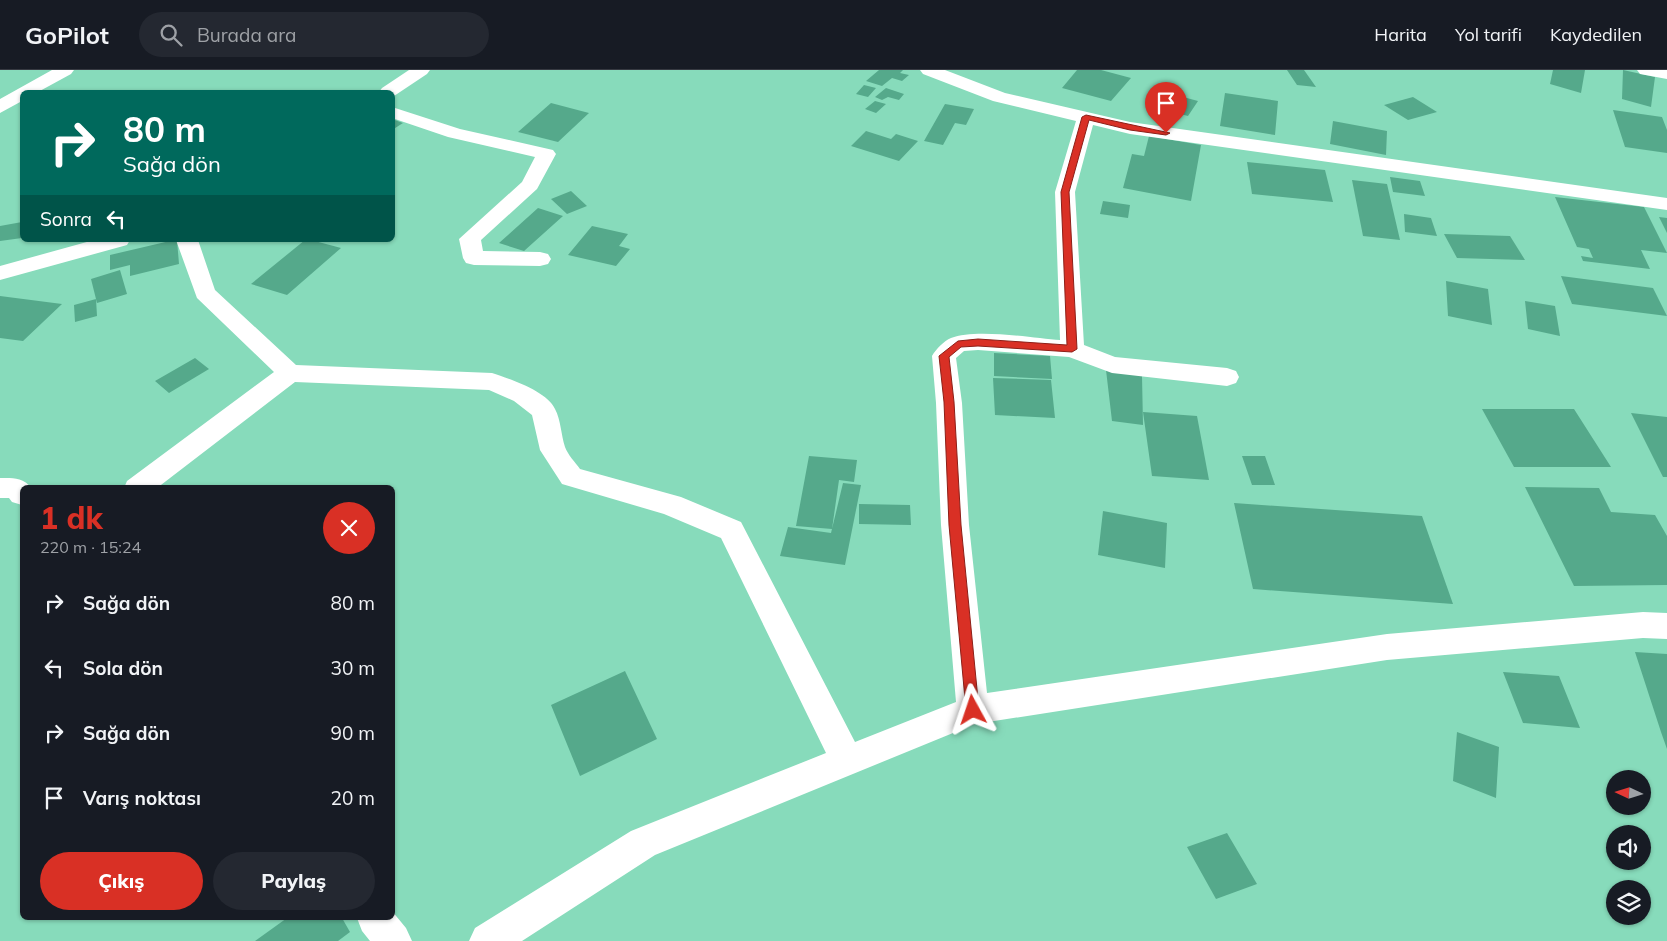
<!DOCTYPE html>
<html lang="tr">
<meta charset="utf-8">
<style>
body{margin:0;font-family:Mulish,sans-serif;background:#242831;color:#f1f3f6;height:100vh;display:flex;flex-direction:column;font-size:19px;white-space:nowrap}
*{box-sizing:border-box;margin:0}
p{font-size:16px;color:#9ea1a6}
.icon{flex:none;width:28px;height:28px;fill:none;stroke:currentColor;stroke-width:2;stroke-linecap:round;stroke-linejoin:round}
.map{position:relative;flex:1;overflow:hidden}
.drawer{position:absolute;left:20px;top:415px;width:375px;height:435px;display:flex;flex-direction:column;background:#171b24;border-radius:8px;box-shadow:0 1px 4px #0004}
.drawer>*{flex:none}
.guide{position:absolute;left:20px;top:20px;width:375px;height:152px;border-radius:8px;box-shadow:0 1px 4px #0004;background:#00695c;color:#fff;overflow:hidden}
.needle{width:32px;rotate:274deg}
.controls{position:absolute;left:1606px;top:700px;display:grid;gap:10px}
.controls a{display:grid;place-items:center;width:45px;height:45px;border-radius:50%;background:#171b24;box-shadow:0 1px 4px #0004;font-size:25px}
.pin{position:absolute;display:grid;place-items:center;width:42px;height:42px;color:#fff;margin:-51px -21px;border-radius:50% 50% 50% 0;rotate:-45deg;box-shadow:0 0 5px #0007}
.pin .icon{rotate:45deg}
.me{position:absolute;width:55px;margin:-28px;rotate:355deg;stroke-linejoin:round;filter:drop-shadow(0 0 4px #0008)}
.turn{display:flex;align-items:center;gap:18px;height:105px;padding:0 20px;font-size:22px}
.turn .icon{width:65px;height:65px;stroke-width:2.5}
.turn b{display:block;font-size:35px;line-height:42px}
.then{display:flex;align-items:center;height:48px;padding:0 20px;background:#0003;gap:10px;font-size:19px}
.round{display:grid;place-items:center;flex:none;width:52px;height:52px;border-radius:26px;background:#242831}
.summary{display:flex;align-items:center;justify-content:space-between;height:85px;padding:0 20px}
h1{font-size:30px;font-weight:800;line-height:38px;color:#d93025}
.button{display:flex;gap:10px;margin-top:auto;padding:10px 20px}
.button a{flex:1;height:58px;border-radius:30px;background:#d93025;color:#fff;font-size:20px;font-weight:800;line-height:58px;text-align:center}
.button a+a{background:#242831;color:#f1f3f6}
ul{padding:0;list-style:none}
li{display:flex;align-items:center;gap:15px;height:65px;padding:0 20px}
li div{flex:1}
li b{display:block;font-size:19px}
li em{font-style:normal}
header{display:flex;align-items:center;gap:30px;box-sizing:border-box;height:70px;padding:0 25px;background:#171b24;border-bottom:1px solid #363941}
header strong{font-size:24px}
nav{display:flex;gap:28px;margin-inline-start:auto;font-size:18px}
.search{width:350px;height:45px;background:#242831;display:flex;align-items:center;gap:12px;box-sizing:border-box;padding:0 18px;border-radius:28px;color:#9ea1a6;font-size:19px}
.map>svg:first-child{display:block}
.building{fill:#55a98b}
.lines{fill:none;stroke-linecap:round;stroke-linejoin:round}
.minor{fill:#fff;fill-rule:evenodd}
.route{fill:#d93025;stroke:#8d1f18}
</style>
<header>
<strong>GoPilot</strong>
<div class="search"><svg class="icon" aria-label="search" viewBox="0 0 24 24"><circle cx="10" cy="10" r="6"/><path d="M15 15l6 6"/></svg>Burada ara</div>
<nav><a>Harita</a><a>Yol tarifi</a><a>Kaydedilen</a></nav>
</header>
<div class="map">
<svg width="1667" height="871" viewBox="0 0 1667 871">
<rect width="100%" height="100%" fill="#87dbbb"/>
<path class="building" d="M879,0H903L900,3L909,5L902,11L892,8L882,16L866,11Z
M1077,0H1101L1131,8L1111,31L1062,18Z
M1287,0H1304L1316,17L1297,15Z
M1553,0H1585L1581,23L1550,14Z
M1623,0L1655,7L1651,37L1622,29Z
M864,15L876,18L868,27L856,24Z
M886,18L904,24L899,30L888,27L882,30L875,27Z
M1157,20L1198,31L1188,46L1146,35Z
M1225,23L1278,31L1275,65L1220,56Z
M1413,27L1437,42L1408,50L1384,35Z
M875,31L886,34L876,43L865,39Z
M551,33L589,43L558,72L518,62Z
M945,34L974,39L966,55L955,53L943,75L924,71Z
M1613,40L1662,47L1667,60V83L1625,77Z
M392,49L403,53L392,60Z
M1333,51L1387,61L1386,85L1330,74Z
M866,61L891,69L896,64L918,71L899,91L851,76Z
M1149,66L1201,75L1191,131L1123,118L1132,84L1144,86Z
M1247,92L1325,100L1333,132L1252,124Z
M1390,107L1420,111L1425,126L1393,122Z
M1352,110L1387,114L1400,170L1363,166Z
M571,121L587,136L567,144L551,129Z
M1555,127L1644,137L1667,183L1641,180L1650,199L1583,191L1581,186L1593,188L1589,179L1577,177Z
M1103,131L1130,135L1128,148L1100,144Z
M538,138L563,146L524,181L499,173Z
M1404,144L1431,148L1437,166L1405,162Z
M1659,147L1667,148V163Z
M22,152V168L0,171V156Z
M592,156L628,164L619,176L630,179L616,196L568,185Z
M1444,164L1510,166L1525,190L1457,188Z
M174,170H177L179,194L130,206V195L110,200V185Z
M305,170H311L341,178L287,225L251,214Z
M120,200L127,224L97,233L91,209Z
M1561,206L1653,218L1667,246L1572,234Z
M1446,211L1488,219L1492,255L1448,246Z
M0,226L62,234L23,271L0,268Z
M96,229L97,246L75,252L74,235Z
M1525,231L1555,236L1560,266L1528,259Z
M994,283L1050,286L1052,309L994,306Z
M195,288L209,299L169,323L155,311Z
M1106,300L1142,306L1143,355L1112,351Z
M993,308L1051,310L1055,348L995,345Z
M1482,339H1574L1611,397H1514Z
M1143,342L1197,346L1209,410L1152,406Z
M1631,343L1667,347V407H1663Z
M809,386L857,390L854,412L839,410L832,459L796,456Z
M1242,386H1265L1275,415H1252Z
M843,413L861,415L845,495L780,486L788,457L831,463Z
M1525,417L1599,418L1611,442L1655,445L1667,466V515L1574,516Z
M1234,433L1422,446L1453,534L1253,519Z
M859,434L910,435L911,455L859,454Z
M1103,441L1167,453L1165,498L1098,485Z
M1635,582L1667,584V679L1661,662Z
M625,601L657,669L580,706L551,635Z
M1503,602L1559,606L1580,658L1523,653Z
M1457,662L1499,677L1496,728L1453,711Z
M1227,763L1257,814L1216,829L1187,777Z
M287,848H342L350,862L338,871H255Z"/>
<g class="lines">
<path class="minor" d="M52,0H74L71,4L38,22H22V31L0,43V29Z
M409,0H430L427,4L394,26H392V22H379L382,18Z
M920,0H945L1005,23L1130,52L1667,128V140L1130,64L1093,55L1075,122L1084,275L1115,287L1227,298L1236,301L1239,307L1236,313L1227,316L1112,303L1069,287L978,280L964,281L956,288L962,333L969,455L987,623L1387,564L1643,542L1667,543V569L1643,568L1387,590L975,654L655,785L522,871H469L475,858L631,761L826,683L721,468L664,444L562,414L540,380L532,345L514,331L489,320L295,312L157,418H124L127,411L274,302L197,228L176,170H198L215,220L296,295L492,303C510,309 547,321 555,339C561,350 561,365 565,377C568,385 575,392 580,399L681,427L741,452L855,672L956,632L941,455L936,333L932,286C936,279 944,271 951,268C976,258 1032,268 1060,270L1055,122L1076,51L993,31L923,4Z
M1637,0H1667V9L1640,4Z
M392,37L460,59L553,80L556,84L537,119L481,170L483,181L540,182L548,184L551,189L548,194L540,196L474,195L466,193L463,188L459,169L522,112L535,87L448,67L392,48Z
M94,170H130L127,175L0,210V196Z
M0,408C13,408 22,407 32,418H22V435L12,432L9,428H0Z
M392,841L406,858L412,871H370L362,861L357,848H392Z"/>
</g>
<path class="route" d="M1086,45L1170,63L1166,65L1130,60L1089,50L1069,122L1077,279L1072,282L978,276L961,277L949,287L954,332L961,455L979,640L977,644L973,646L968,644L966,640L949,455L944,332L939,286L958,271L978,269L1067,275L1061,122L1082,47Z"/>
</svg>
<div class="controls">
<a><svg class="needle" viewBox="-14 -14 28 28"><path d="M0-13l5 13h-10z" fill="#e53935"/><path d="M0 13l5-13h-10z" fill="#9ea1a6"/></svg></a>
<a><svg class="icon" aria-label="sound" viewBox="0 0 24 24"><path d="M4 9h4l5-4v14l-5-4H4zM17 9q2 3 0 6"/></svg></a>
<a><svg class="icon" aria-label="layers" viewBox="0 0 24 24"><path d="M12 4l9 5-9 5-9-5zM3 14l9 5 9-5"/></svg></a>
</div>
<div class="pin" style="left:1166px;top:63px;background:#d93025"><svg class="icon" aria-label="arrive" viewBox="0 0 24 24"><path d="M6 21V4h12l-3 4 3 4H6"/></svg></div>
<svg class="me" style="left:973px;top:640px" viewBox="-20 -20 40 40"><path d="M0-17L14 15 0 8-14 15z" fill="#d93025" stroke="#fff" stroke-width="4"/></svg>
<div class="guide">
<div class="turn"><svg class="icon" aria-label="right" viewBox="0 0 24 24"><path d="M7 20v-9h11M14 6l5 5-5 5"/></svg><div><b>80 m</b>Sağa dön</div></div>
<div class="then">Sonra<svg class="icon" aria-label="left" viewBox="0 0 24 24"><path d="M17 20v-9H6M10 6l-5 5 5 5"/></svg></div>
</div>
<section class="drawer">
<div class="summary"><div><h1>1 dk</h1><p>220 m · 15:24</p></div><a class="round" style="background:#d93025;color:#fff"><svg class="icon" aria-label="close" viewBox="0 0 24 24"><path d="M6 6l12 12M18 6L6 18"/></svg></a></div>
<ul>
<li><svg class="icon" aria-label="right" viewBox="0 0 24 24"><path d="M7 20v-9h11M14 6l5 5-5 5"/></svg><div><b>Sağa dön</b></div><em>80 m</em></li>
<li><svg class="icon" aria-label="left" viewBox="0 0 24 24"><path d="M17 20v-9H6M10 6l-5 5 5 5"/></svg><div><b>Sola dön</b></div><em>30 m</em></li>
<li><svg class="icon" aria-label="right" viewBox="0 0 24 24"><path d="M7 20v-9h11M14 6l5 5-5 5"/></svg><div><b>Sağa dön</b></div><em>90 m</em></li>
<li><svg class="icon" aria-label="arrive" viewBox="0 0 24 24"><path d="M6 21V4h12l-3 4 3 4H6"/></svg><div><b>Varış noktası</b></div><em>20 m</em></li>
</ul>
<div class="button"><a>Çıkış</a><a>Paylaş</a></div>
</section>
</div>
